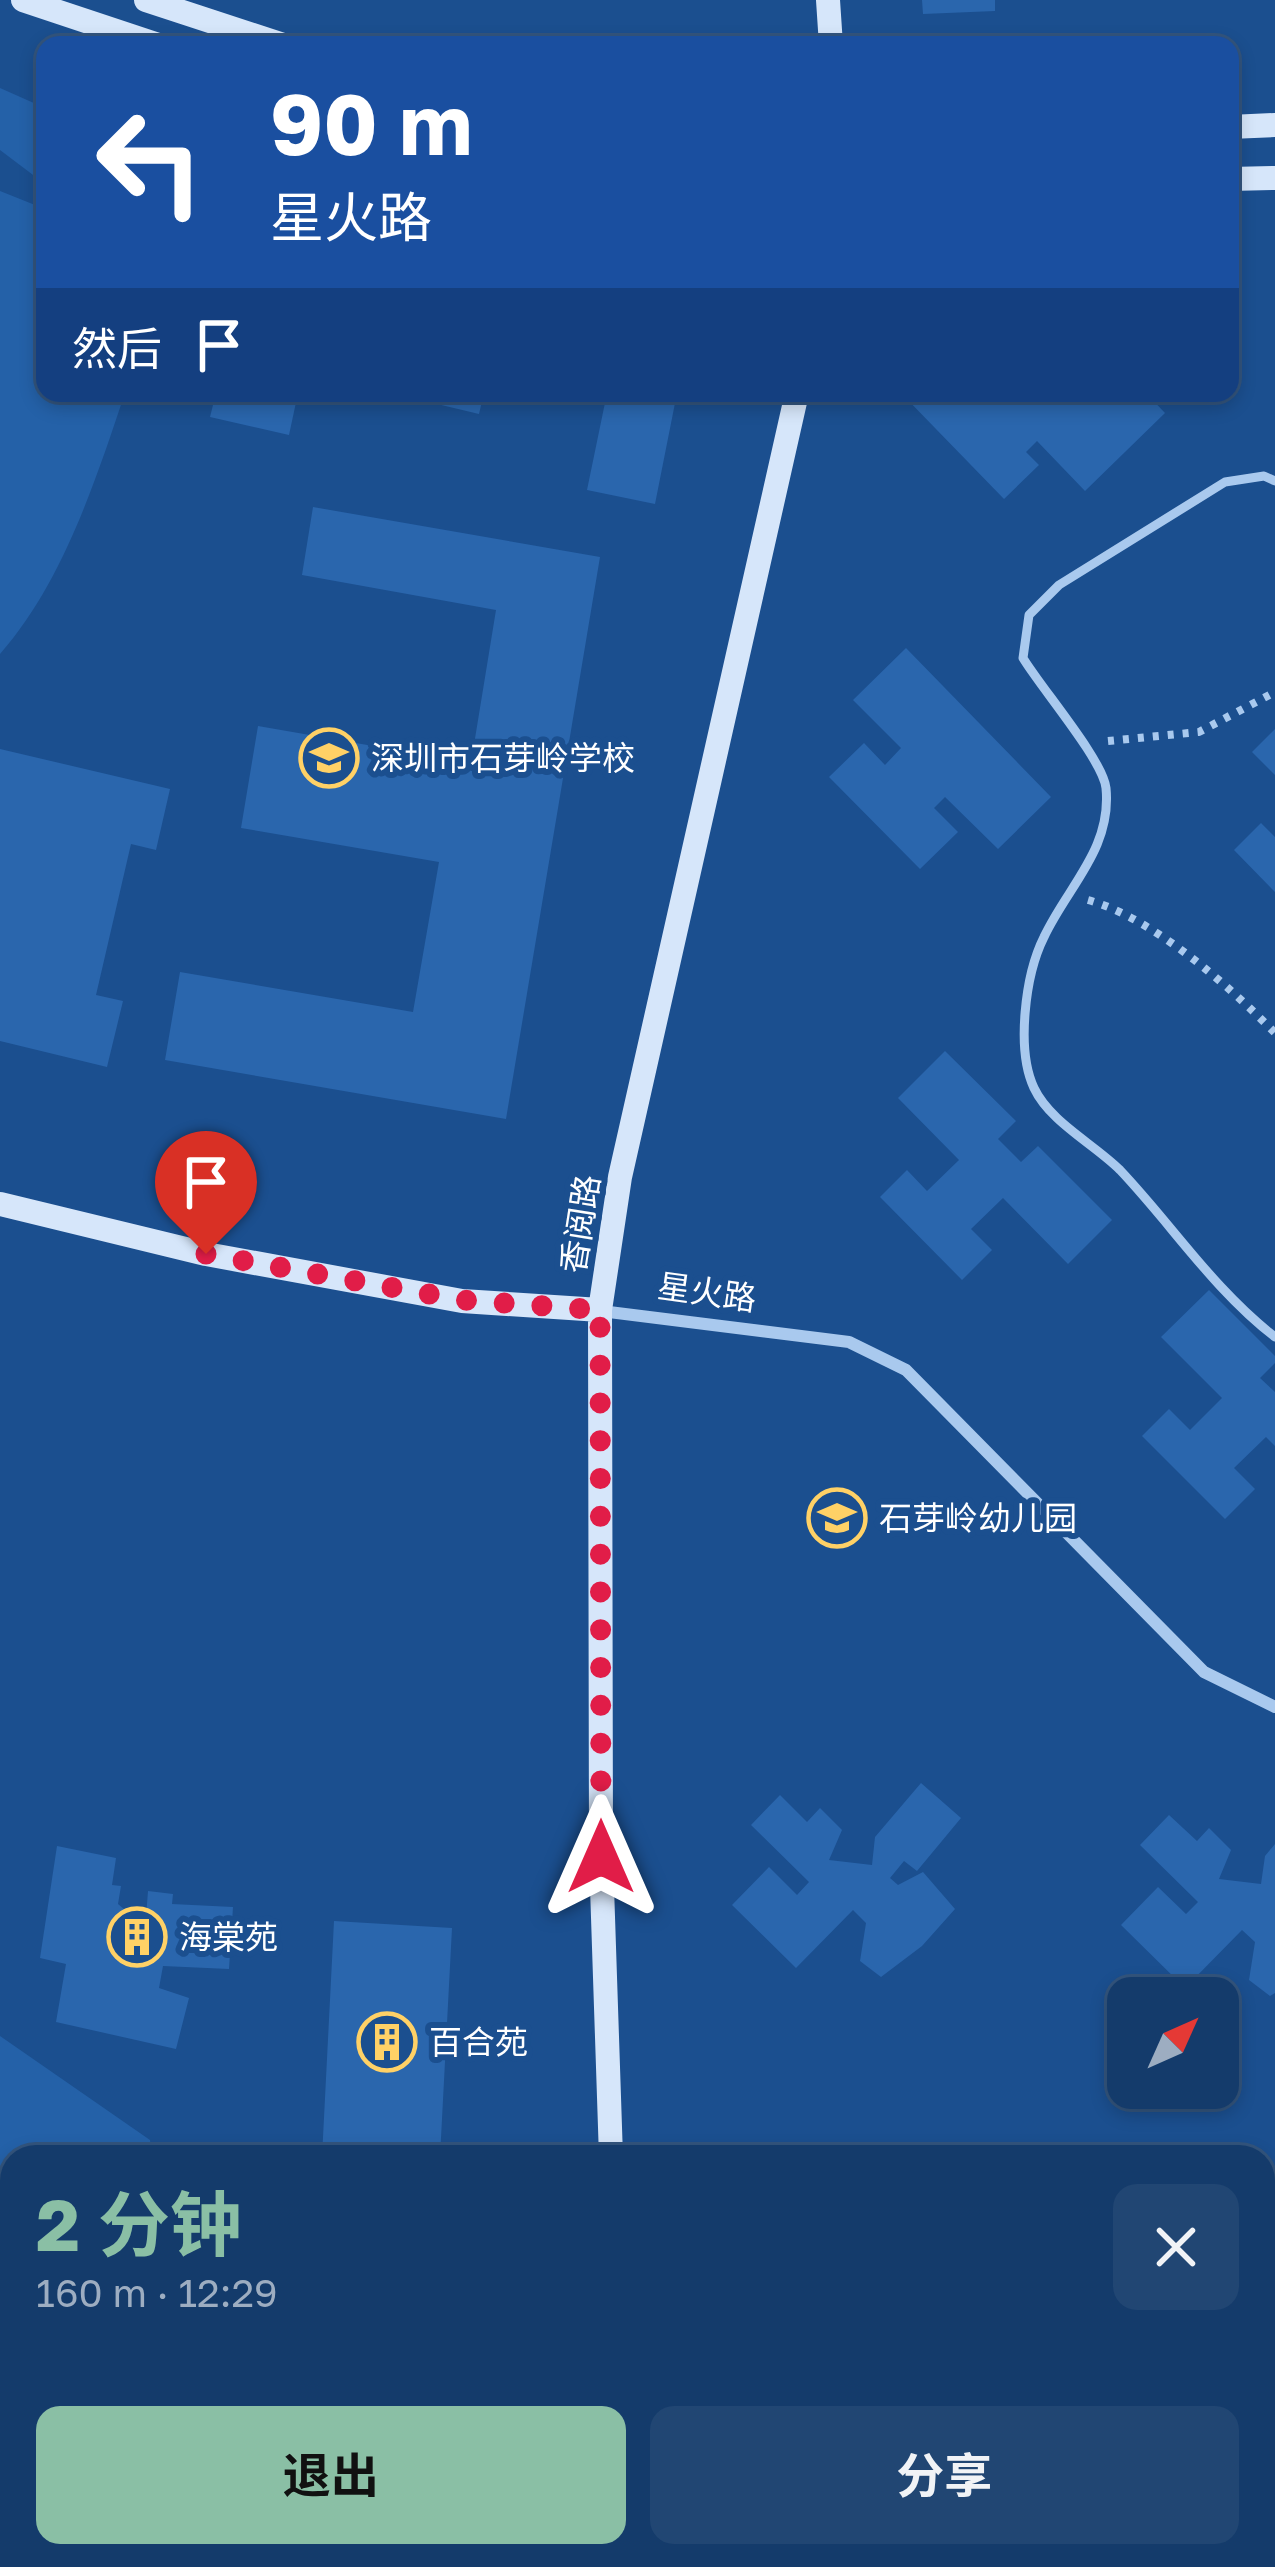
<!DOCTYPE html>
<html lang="zh">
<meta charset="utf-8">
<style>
body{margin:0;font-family:"Golos Text","Noto Sans SC",sans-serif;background:#214673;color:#f1f3f6;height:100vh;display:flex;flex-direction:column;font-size:45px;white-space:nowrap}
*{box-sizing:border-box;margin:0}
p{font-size:39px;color:#9dadc1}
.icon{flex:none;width:66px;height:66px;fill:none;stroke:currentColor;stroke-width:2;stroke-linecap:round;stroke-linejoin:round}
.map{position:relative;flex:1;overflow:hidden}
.panel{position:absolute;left:0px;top:2145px;width:1275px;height:423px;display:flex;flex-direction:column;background:#143b6b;border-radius:36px 36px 0 0;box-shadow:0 6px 18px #0003,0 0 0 3px #33557e}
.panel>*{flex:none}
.hud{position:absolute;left:36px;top:36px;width:1203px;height:366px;border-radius:24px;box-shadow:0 6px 18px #0003,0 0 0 3px #33557e;background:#1a4fa0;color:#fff;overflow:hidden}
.needle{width:78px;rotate:45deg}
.tools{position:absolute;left:1107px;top:1977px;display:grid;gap:24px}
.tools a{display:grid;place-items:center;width:132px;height:132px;border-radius:24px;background:#143b6b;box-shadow:0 6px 18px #0003,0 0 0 3px #33557e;font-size:60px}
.pin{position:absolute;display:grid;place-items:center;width:102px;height:102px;color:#fff;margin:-123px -51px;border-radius:50% 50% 50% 0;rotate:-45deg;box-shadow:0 0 12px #0007}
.pin .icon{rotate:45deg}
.me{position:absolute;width:132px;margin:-66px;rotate:0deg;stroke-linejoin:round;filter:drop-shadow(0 0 9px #0008)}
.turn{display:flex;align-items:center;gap:42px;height:252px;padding:0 36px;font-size:54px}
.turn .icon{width:156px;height:156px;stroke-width:2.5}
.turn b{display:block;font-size:84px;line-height:102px}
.then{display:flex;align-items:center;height:114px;padding:0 36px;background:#0003;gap:24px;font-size:45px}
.round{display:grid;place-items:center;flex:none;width:126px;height:126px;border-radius:24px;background:#214673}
.head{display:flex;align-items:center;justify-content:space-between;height:204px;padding:0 36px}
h1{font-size:72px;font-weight:700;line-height:90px;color:#8abfa5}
.cta{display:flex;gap:24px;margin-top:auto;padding:24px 36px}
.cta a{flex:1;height:138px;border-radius:24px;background:#8abfa5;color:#111;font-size:48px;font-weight:700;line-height:138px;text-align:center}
.cta a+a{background:#214673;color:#f1f3f6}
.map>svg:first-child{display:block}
.green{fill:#2461a8}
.building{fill:#2a66ad}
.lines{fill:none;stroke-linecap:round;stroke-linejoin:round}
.path{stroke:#a9c9ee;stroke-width:8;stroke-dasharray:6 9;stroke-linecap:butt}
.lane{stroke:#a9c9ee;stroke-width:9}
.street{stroke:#a9c9ee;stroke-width:12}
.secondary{stroke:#d6e6fa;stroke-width:24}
.route{stroke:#e11d48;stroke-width:21;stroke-dasharray:0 37.8}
.labels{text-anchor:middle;stroke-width:12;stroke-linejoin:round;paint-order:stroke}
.poi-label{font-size:33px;fill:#fff;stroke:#1b4f8f;text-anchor:start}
.street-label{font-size:33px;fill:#fff;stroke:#1b4f8f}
</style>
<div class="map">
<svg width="1275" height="2567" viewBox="0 0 1275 2567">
<rect width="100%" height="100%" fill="#1b4f8f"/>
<path class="green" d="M0,88L45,108V184L0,150Z
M0,191L45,209V285L33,316L45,322V393H125C95,482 63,582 0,654Z
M0,2036L150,2140L152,2157H12V2556H209L217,2567H0Z"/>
<path class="building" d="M922,0H995V11L923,14Z
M216,393H298L289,435L210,417Z
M391,393H484L479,414Z
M607,393H677L655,504L587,490Z
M901,393H1146L1165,413L1085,491L1037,441L1026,452L1039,465L1004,499Z
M313,507L600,557L506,1119L165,1060L180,972L413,1012L439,862L241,828L258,726L471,763L496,610L302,575Z
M906,648L1051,797L998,849L945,797L934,808L958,832L920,869L829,777L864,743L885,765L901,748L853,700Z
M1275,729V775L1252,752Z
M0,749L170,789L156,850L131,844L96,995L123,1001L107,1067L0,1041Z
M1261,823L1275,837V892L1234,850Z
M945,1051L1016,1121L998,1139L1021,1162L1038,1146L1112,1220L1068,1264L1003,1198L971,1229L992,1250L962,1280L880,1197L907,1170L927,1191L959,1160L898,1098Z
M1209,1290L1275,1356V1363L1260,1378L1275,1392V1446L1266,1437L1234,1468L1255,1489L1225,1519L1142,1436L1169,1409L1190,1430L1222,1398L1161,1337Z
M921,1783L961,1818L917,1871L904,1861L890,1878L898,1885L923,1872L955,1909L922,1946L881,1977L860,1961L866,1923L853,1910L796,1968L732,1905L769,1867L797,1895L809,1882L751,1825L780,1795L807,1822L820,1808L842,1830L829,1860L872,1865L875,1837Z
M1169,1815L1197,1841L1209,1828L1231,1850L1219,1879L1261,1884L1265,1856L1275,1844V1993L1270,1996L1249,1980L1255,1942L1242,1930L1185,1988L1121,1925L1158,1887L1186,1914L1198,1902L1140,1845Z
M57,1846L116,1858L112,1885L121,1886L118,1904L132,1916L146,1917L148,1891L173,1894L172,1904L233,1907L229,1969L163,1966L159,1988L189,1998L176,2049L56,2022L66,1964L40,1958Z
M334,1921L452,1928L440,2157H322Z
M1267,2254L1275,2255V2567H1260L1251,2556H1263Z
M813,2556H914L913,2565L813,2563Z
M1181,2556H1235L1222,2567H1180Z"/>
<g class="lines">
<path class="path" d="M1108,741L1199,732L1275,692
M1088,900C1153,918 1228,985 1275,1033"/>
<path class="lane" d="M1275,481L1264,476L1225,482L1059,585L1029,615L1023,658C1041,688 1103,760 1106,788C1112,849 1068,886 1044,937C1025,975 1016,1050 1034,1088C1050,1122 1094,1144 1120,1170C1173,1226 1214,1290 1275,1337"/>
<path class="street" d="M601,1311L849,1342L906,1370L1204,1672L1275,1707"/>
<path class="secondary" d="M23,0L158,45
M146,0L283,45
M828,0L831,45
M1230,127L1275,125
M1230,179L1275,178
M0,1204L206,1254L462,1301L600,1310
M611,2157L601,1857L600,1310L620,1177L797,393
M634,2556L635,2567"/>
</g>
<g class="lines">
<path class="route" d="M206,1254L462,1300L600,1310L601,1857"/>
</g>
<defs>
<symbol id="school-ring" viewBox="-11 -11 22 22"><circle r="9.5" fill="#1b4f8f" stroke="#ffd166" stroke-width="1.5"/><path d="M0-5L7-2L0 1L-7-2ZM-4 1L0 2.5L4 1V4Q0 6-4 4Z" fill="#ffd166"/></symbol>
<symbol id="building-ring" viewBox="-11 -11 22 22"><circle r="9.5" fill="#1b4f8f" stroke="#ffd166" stroke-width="1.5"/><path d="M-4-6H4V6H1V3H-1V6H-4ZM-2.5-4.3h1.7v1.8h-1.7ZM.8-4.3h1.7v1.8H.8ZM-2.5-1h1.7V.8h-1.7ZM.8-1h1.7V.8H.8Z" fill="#ffd166"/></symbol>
</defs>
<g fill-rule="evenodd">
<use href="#school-ring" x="296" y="725" width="66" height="66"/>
<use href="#school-ring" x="804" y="1485" width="66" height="66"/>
<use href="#building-ring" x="104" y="1904" width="66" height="66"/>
<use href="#building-ring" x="354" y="2009" width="66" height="66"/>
</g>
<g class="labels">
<g class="poi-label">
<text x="371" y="770">深圳市石芽岭学校</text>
<text x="879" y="1530">石芽岭幼儿园</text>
<text x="179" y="1949">海棠苑</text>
<text x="429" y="2054">百合苑</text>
</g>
<g class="street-label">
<text transform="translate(580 1224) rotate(-81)" y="12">香阅路</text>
<text transform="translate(707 1292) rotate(8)" y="12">星火路</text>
</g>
</g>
</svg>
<div class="tools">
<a><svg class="needle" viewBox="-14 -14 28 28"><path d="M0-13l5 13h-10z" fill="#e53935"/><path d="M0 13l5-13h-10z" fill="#9dadc1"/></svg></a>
</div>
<div class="pin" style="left:206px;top:1254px;background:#d93025"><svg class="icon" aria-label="arrive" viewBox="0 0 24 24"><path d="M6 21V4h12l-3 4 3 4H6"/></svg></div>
<svg class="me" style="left:601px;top:1857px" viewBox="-20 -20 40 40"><path d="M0-17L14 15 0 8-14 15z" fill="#e11d48" stroke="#fff" stroke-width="4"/></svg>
<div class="hud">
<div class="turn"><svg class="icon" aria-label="left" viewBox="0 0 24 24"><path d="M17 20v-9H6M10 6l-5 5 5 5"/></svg><div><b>90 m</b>星火路</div></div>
<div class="then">然后<svg class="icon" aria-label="arrive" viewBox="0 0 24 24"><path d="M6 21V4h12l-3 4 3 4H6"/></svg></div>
</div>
<section class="panel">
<div class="head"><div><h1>2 分钟</h1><p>160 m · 12:29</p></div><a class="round"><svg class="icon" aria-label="close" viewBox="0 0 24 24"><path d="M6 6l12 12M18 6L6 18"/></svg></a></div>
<div class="cta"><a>退出</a><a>分享</a></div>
</section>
</div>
